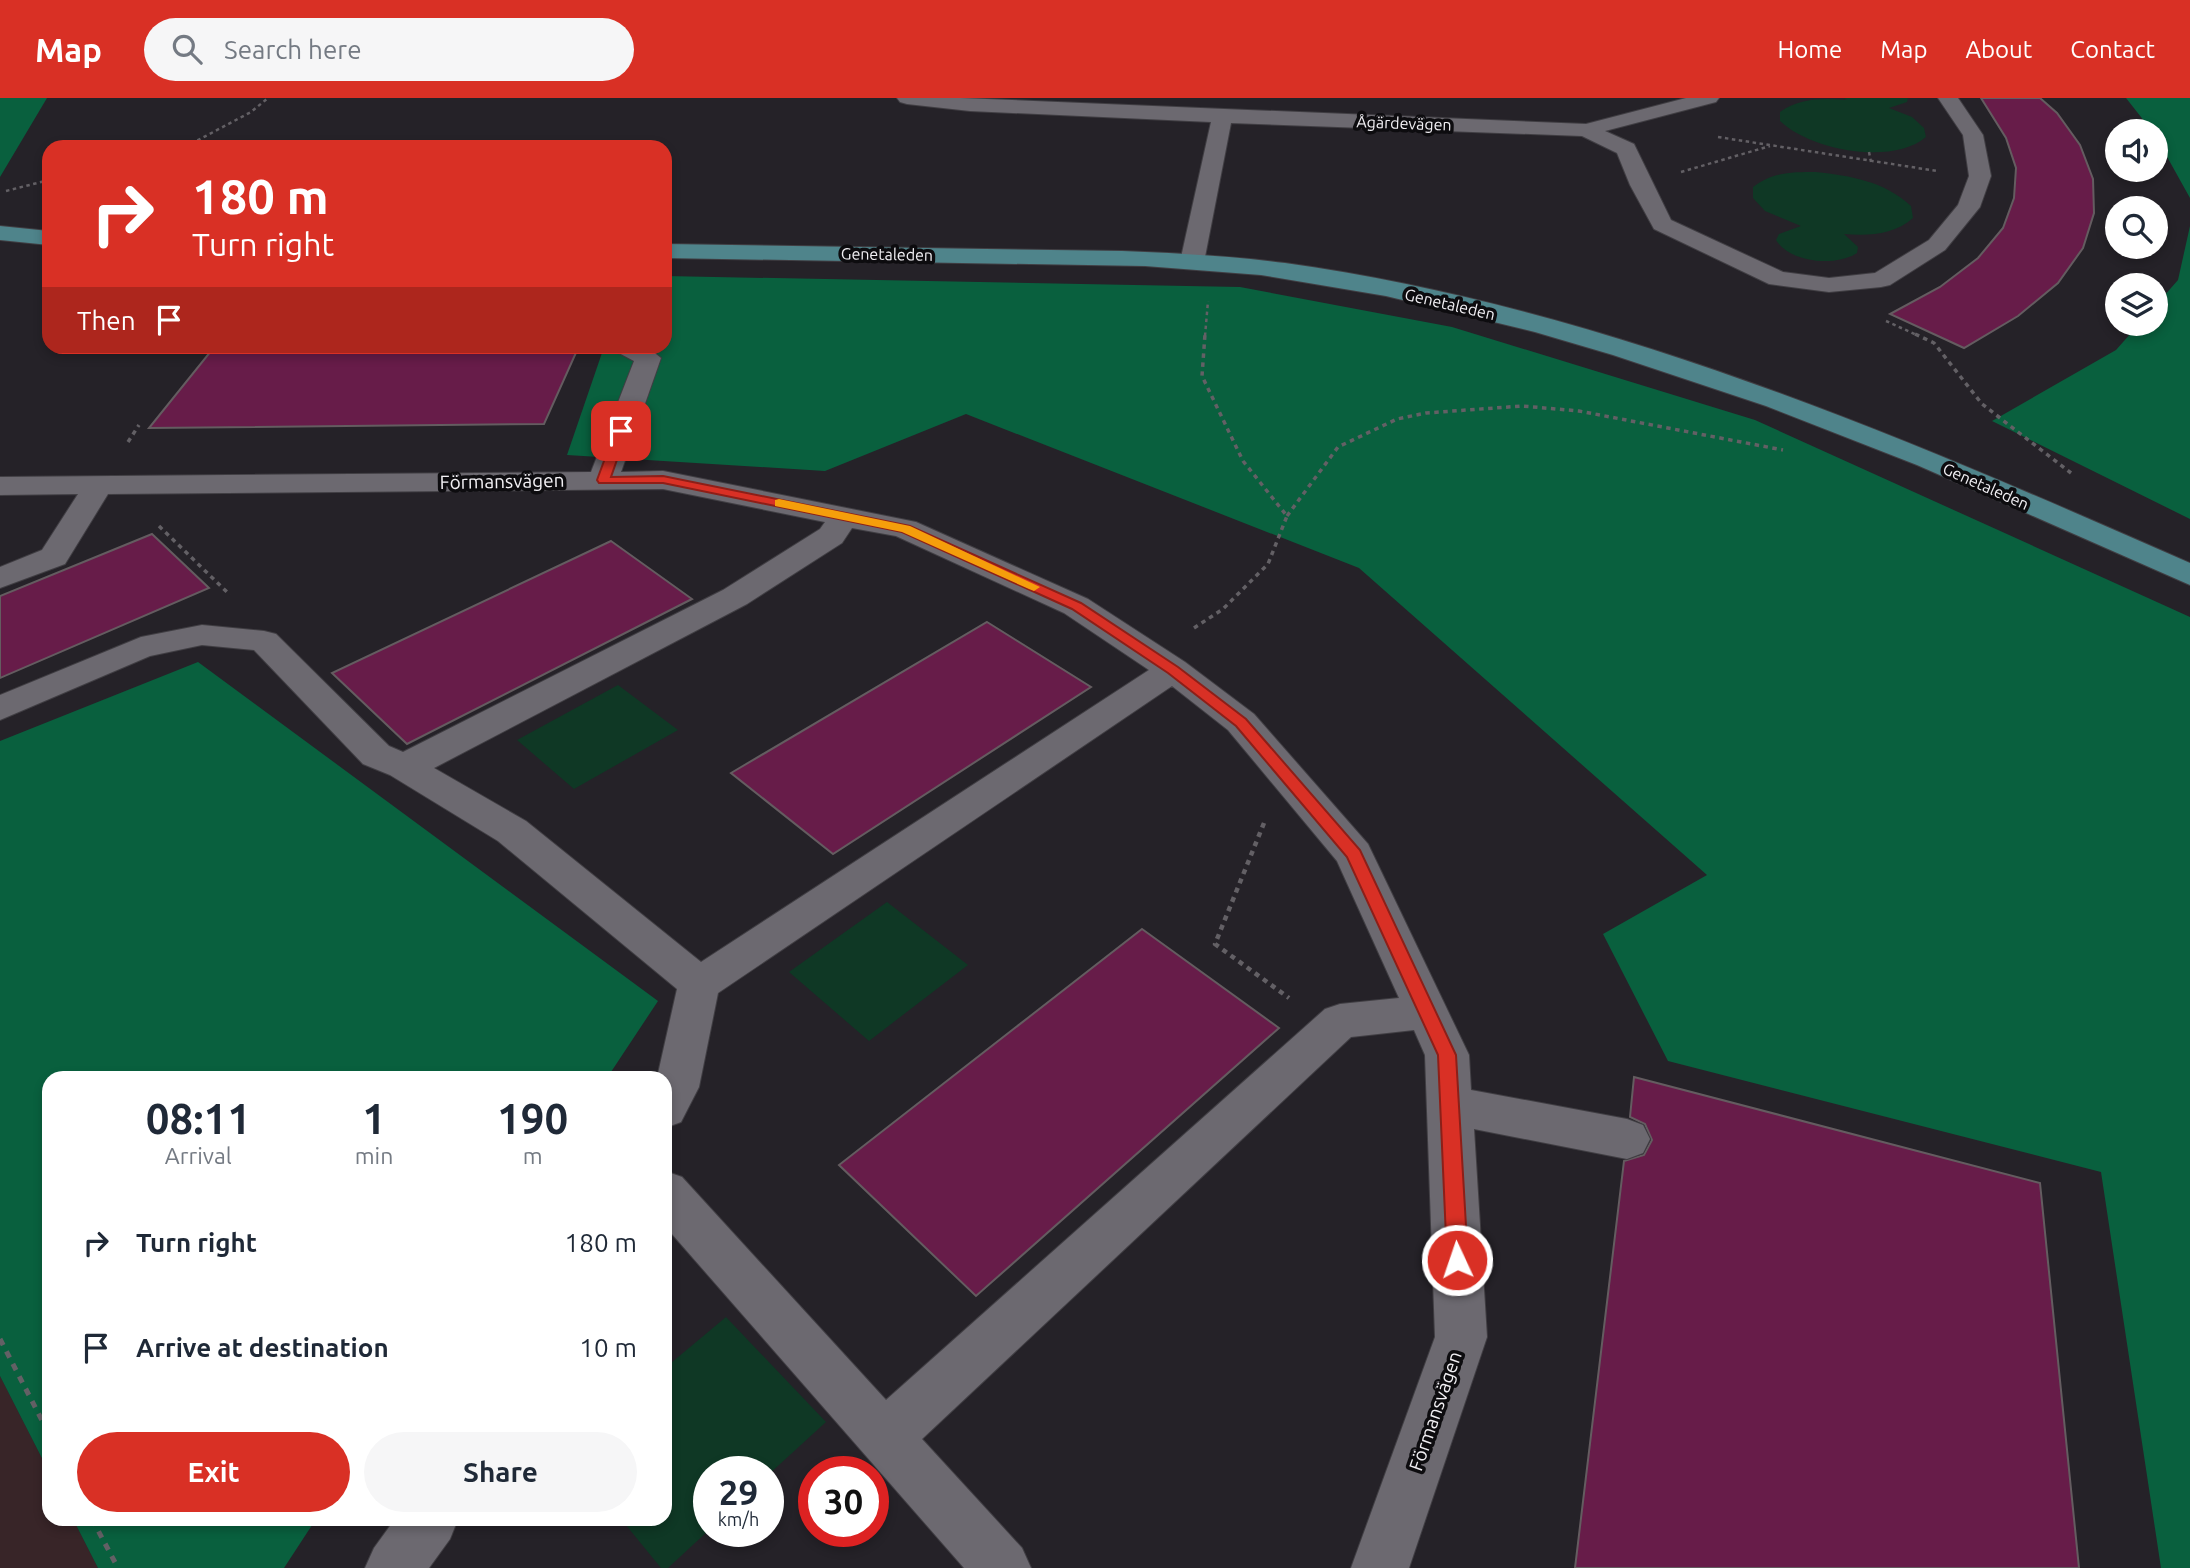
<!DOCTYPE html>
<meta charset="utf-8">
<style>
body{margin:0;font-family:Ubuntu,sans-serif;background:#f6f6f7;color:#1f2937;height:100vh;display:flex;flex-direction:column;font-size:26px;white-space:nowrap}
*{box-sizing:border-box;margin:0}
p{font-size:23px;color:#747a83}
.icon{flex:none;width:38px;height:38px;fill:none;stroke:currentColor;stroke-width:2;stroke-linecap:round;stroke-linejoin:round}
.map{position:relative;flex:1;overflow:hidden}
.details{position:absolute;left:42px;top:973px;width:630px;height:455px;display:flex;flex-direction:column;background:#fff;border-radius:21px;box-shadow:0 4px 10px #0003}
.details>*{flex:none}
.banner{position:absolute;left:42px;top:42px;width:630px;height:214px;border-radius:21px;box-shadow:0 4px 10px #0003;background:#d93025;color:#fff;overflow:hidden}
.controls{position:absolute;left:2105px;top:21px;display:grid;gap:14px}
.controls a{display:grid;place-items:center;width:63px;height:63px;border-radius:50%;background:#fff;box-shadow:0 4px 10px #0003;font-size:35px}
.speed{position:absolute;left:693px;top:1358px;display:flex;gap:14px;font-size:35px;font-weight:700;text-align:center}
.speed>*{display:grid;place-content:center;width:91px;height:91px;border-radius:50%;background:#fff;box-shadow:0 4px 10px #0003;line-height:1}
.speed small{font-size:18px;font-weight:400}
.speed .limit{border:10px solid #d22;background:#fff;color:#111}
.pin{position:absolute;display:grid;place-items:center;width:60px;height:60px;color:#fff;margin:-30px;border-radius:14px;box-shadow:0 4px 10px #0006}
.me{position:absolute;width:77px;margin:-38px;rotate:357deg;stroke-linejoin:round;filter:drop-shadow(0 0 5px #0008)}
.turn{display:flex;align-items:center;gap:24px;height:147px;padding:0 35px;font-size:32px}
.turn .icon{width:91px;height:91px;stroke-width:2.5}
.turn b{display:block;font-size:49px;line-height:60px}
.then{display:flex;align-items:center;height:66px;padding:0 35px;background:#0003;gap:14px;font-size:26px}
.eta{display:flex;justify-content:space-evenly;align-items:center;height:119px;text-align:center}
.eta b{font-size:42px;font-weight:700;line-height:49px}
.cta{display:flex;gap:14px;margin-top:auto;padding:14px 35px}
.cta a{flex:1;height:80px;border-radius:42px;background:#d93025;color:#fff;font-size:28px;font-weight:700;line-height:80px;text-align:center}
.cta a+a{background:#f6f6f7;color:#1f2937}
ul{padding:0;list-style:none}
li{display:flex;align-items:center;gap:21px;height:105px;padding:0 35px}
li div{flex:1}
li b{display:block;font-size:26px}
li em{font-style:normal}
header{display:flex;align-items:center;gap:42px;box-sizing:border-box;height:98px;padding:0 35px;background:#d93025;color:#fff}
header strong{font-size:33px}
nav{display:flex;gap:38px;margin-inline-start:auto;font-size:24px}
.search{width:490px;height:63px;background:#f6f6f7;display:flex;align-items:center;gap:18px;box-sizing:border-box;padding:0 24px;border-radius:38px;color:#747a83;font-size:26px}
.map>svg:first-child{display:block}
.education{fill:#382528}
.green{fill:#0f3825}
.forest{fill:#09603e}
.building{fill:#671c49;stroke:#645c60;stroke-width:2}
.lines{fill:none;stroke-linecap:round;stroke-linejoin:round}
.minor-casing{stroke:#403e43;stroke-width:2}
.major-casing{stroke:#403e43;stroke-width:2}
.path-far3{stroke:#636065;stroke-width:2.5;stroke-dasharray:3.5 3.5;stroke-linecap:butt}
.path-far2{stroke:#636065;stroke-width:3.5;stroke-dasharray:4.5 4.5;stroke-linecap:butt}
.path-far1{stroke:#636065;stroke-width:4.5;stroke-dasharray:5 5;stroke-linecap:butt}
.path{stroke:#636065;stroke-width:5;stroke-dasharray:7 7;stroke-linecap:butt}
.minor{fill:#6c6970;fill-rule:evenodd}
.major{fill:#4f848b;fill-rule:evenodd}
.route{fill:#d93025;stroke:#8d1f18;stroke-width:2}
.slow{fill:#f59e0b}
.labels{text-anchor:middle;stroke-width:7;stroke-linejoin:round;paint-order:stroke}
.far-street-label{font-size:16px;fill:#f2f0f4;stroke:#0d0c0f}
.street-label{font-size:19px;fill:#f2f0f4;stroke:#0d0c0f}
</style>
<header>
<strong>Map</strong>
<div class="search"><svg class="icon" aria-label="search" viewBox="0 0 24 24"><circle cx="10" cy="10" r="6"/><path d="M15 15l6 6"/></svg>Search here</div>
<nav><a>Home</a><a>Map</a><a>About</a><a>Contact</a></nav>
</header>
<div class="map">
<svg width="2190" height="1470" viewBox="0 0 2190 1470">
<rect width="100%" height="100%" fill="#252228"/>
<path class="education" d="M0,1278L49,1374V1421H73L98,1470H0Z"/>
<path class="green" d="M1844,0H1908L1907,4L1889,10L1912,19L1924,30L1926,39C1892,68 1810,52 1780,23V14C1799,0 1823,0 1847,2Z
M1816,74C1851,78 1884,83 1911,108L1913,120C1894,137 1868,138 1844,136L1858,149L1857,155C1836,169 1790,165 1776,142L1779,136L1801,128L1765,113L1753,100V89C1772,74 1792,74 1816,74Z
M618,587L678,632L574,691L517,642Z
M887,804L968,867L869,943L789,874Z
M726,1219L826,1324L768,1377V1374H709V1432L668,1470H661L621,1421H665V1270Z"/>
<path class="forest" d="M0,0H47L0,79Z
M2126,0H2190V100L2156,39V33H2152Z
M2190,128V421L1992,323L2116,252L2139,226H2156V207L2178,182Z
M665,178L1240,189L1452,229L1755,322L2190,519V1470H2161L2101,1074L1668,963L1603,836L1707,777L1359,470L966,316L825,373L567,357L604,249L665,248Z
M198,564L658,903L607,980H49V1374L0,1278V643Z
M73,1421H316L284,1470H98Z"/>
<path class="building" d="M1981,0H2040L2057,15L2080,47L2093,81L2094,115L2083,150L2058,185L2018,218L1964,250L1890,216L1940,189L1978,160L2003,130L2014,100L2016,70L2006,40Z
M215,248H579L544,326L149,330Z
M152,436L209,490L0,580V498Z
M611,443L692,501L407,646L332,575Z
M987,524L1091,589L833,756L731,675Z
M1142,831L1279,930L976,1198L839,1067Z
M1634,979L2040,1085L2079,1470H1575L1624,1063L1644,1057L1652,1042L1645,1026L1630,1019Z"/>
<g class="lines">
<defs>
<path id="minor" d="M897,0H961L1586,26L1686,0H1719L1716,4L1605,33L1634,46L1671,122L1783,174L1829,180L1875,175L1929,142L1958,107L1969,78L1963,37L1938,0H1958L1983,37L1991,78L1980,109L1945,152L1890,187L1881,189L1829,194L1769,186L1654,131L1630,87L1617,55L1582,38L1231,25L1204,164L1201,169L1192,171L1183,169L1180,164L1211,24L970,13L907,6L900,4Z
M613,248H646L661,260L621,374L663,373L916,424L1088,501L1185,564L1254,616L1368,746L1469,957L1471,992L1627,1021L1643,1027L1650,1041L1643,1055L1627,1061L1474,1031L1487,1239L1409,1470H1351L1435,1239L1425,957L1414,932L1351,939L922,1341L1022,1450L1031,1470H964L665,1128V1073L682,1079L886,1302L1325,911L1340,906L1399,900L1337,763L1228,632L1172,588L718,895L699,989L681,1024L665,1030V980H657L677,891L498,743L390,677L363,666L254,552L202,547L150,558L0,622V597L141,539L202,527L264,533L276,536L389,648L403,654L723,492L820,431L825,424L663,391L108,396L65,466L0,490V469L42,452L78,396L0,397V379L591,374L634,263L617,254ZM852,430L896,438L1064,515L1149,572L701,864L526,723L434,670L747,506L842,445Z
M395,1421H458L450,1441L429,1470H365L374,1450Z"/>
<path id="major" d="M0,128L49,133V147L0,142Z
M665,146L1122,153C1176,155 1231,158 1285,165C1602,209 1899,337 2190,465V487L1917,367L1766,308L1613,257L1535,234L1386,198L1261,177L1145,168L665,160Z"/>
</defs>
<use href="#minor" class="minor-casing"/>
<use href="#major" class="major-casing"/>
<path class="path-far3" d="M1718,39L1937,73
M185,49L251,14L268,0
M1869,54L1871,64
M1681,74L1770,48
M6,93L49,82
M1886,223L1919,238
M1205,238L1208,203"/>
<path class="path-far2" d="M1915,236L1934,245L1982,306L2071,375
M128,344L139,327
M1287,418L1338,349L1397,321L1426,315L1522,308L1579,313L1783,352
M159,428L230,497
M1194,530L1223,511L1268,466L1287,418L1243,363L1202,278L1205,236"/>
<path class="path-far1" d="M1264,725L1215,846L1289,900"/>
<path class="path" d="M0,1241L49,1336
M92,1421L118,1470"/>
<use href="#minor" class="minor"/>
<use href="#major" class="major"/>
</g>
<path class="route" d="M621,330L627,333L611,379L663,378L910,428L1081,505L1178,569L1246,621L1360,752L1456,957L1468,1162L1465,1168L1457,1171L1450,1168L1447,1162L1438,957L1347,759L1236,628L1168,575L1072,511L902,434L663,385H599L597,382L615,333Z"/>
<path class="slow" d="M779,401L910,428L1040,489L1034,493L1029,491L902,434L775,408V402Z"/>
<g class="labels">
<g class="far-street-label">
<text transform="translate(1404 25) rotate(2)" y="6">Ågärdevägen</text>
<text transform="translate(887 156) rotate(1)" y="6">Genetaleden</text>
<text transform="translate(1450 206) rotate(13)" y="6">Genetaleden</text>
<text transform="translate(1986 388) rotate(24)" y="6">Genetaleden</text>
</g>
<g class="street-label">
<text transform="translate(502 383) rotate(-1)" y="7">Förmansvägen</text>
<text transform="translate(1435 1313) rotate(-71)" y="7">Förmansvägen</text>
</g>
</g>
</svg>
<div class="controls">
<a><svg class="icon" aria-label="sound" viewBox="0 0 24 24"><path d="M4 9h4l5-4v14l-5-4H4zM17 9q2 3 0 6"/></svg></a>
<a><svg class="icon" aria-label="search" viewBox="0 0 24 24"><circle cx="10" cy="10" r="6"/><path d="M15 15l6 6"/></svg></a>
<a><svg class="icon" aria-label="layers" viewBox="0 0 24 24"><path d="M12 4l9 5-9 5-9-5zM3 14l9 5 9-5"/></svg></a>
</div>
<div class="speed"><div>29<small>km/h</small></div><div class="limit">30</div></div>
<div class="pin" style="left:621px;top:333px;background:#d93025"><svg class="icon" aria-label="arrive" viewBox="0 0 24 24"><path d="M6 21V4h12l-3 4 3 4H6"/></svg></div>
<svg class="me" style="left:1457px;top:1162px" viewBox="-20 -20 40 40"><circle r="17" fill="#d93025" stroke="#fff" stroke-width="3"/><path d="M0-11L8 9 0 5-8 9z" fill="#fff"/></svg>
<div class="banner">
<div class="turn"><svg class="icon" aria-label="right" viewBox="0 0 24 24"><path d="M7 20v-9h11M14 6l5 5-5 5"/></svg><div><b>180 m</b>Turn right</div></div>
<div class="then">Then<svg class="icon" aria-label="arrive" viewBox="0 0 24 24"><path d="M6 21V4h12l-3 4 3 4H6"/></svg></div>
</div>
<section class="details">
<div class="eta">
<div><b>08:11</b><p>Arrival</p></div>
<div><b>1</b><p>min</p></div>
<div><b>190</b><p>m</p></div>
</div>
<ul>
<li><svg class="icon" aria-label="right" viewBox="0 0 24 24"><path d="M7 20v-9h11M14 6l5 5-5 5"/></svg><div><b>Turn right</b></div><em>180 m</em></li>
<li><svg class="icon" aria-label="arrive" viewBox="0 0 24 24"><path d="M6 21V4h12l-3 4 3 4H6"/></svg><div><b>Arrive at destination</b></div><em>10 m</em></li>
</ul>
<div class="cta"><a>Exit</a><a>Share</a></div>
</section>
</div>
